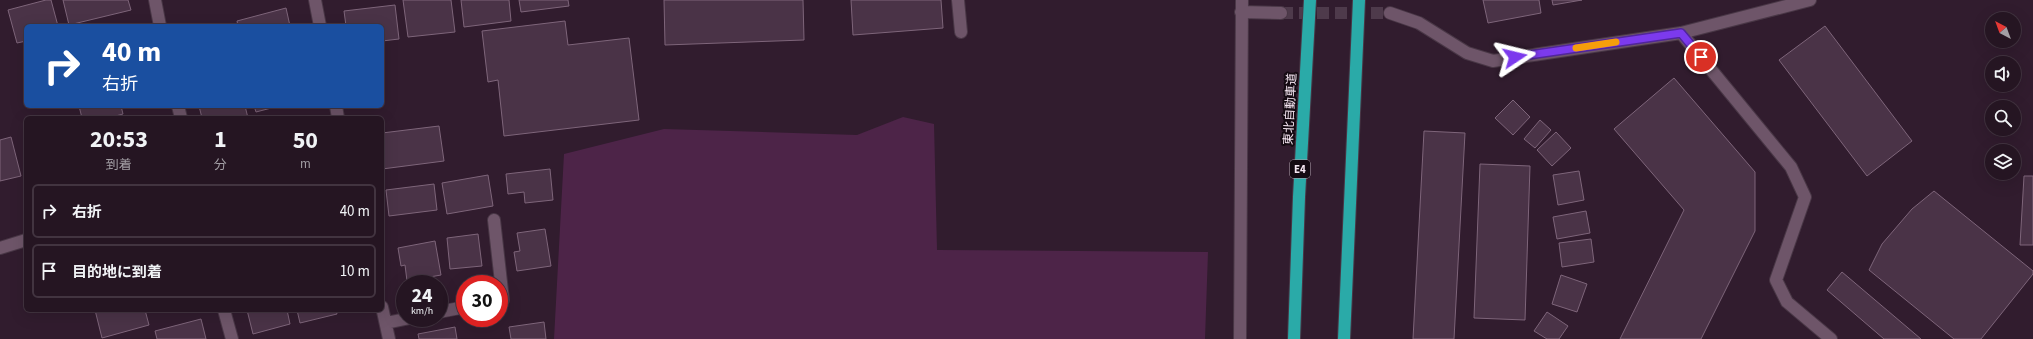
<!DOCTYPE html>
<html lang="ja">
<meta charset="utf-8">
<style>
body{margin:0;font-family:"Source Sans 3","Noto Sans JP",sans-serif;background:#31222f;color:#f1f3f6;height:100vh;display:flex;flex-direction:column;font-size:15px;white-space:nowrap}
*{box-sizing:border-box;margin:0}
p{font-size:13px;color:#a39fa5}
.icon{flex:none;width:22px;height:22px;fill:none;stroke:currentColor;stroke-width:2;stroke-linecap:round;stroke-linejoin:round}
.map{position:relative;flex:1;overflow:hidden}
.details{position:absolute;left:24px;top:116px;width:360px;height:196px;display:flex;flex-direction:column;background:#251522;border-radius:6px;box-shadow:0 4px 16px #0002,0 0 0 1px #423440}
.details>*{flex:none}
.guide{position:absolute;left:24px;top:24px;width:360px;height:84px;border-radius:6px;box-shadow:0 4px 16px #0002,0 0 0 1px #423440;background:#1a4fa0;color:#fff;overflow:hidden}
.needle{width:26px;rotate:319deg}
.buttons{position:absolute;left:1985px;top:12px;display:grid;gap:8px}
.buttons a{display:grid;place-items:center;width:36px;height:36px;border-radius:50%;background:#251522;box-shadow:0 4px 16px #0002,0 0 0 1px #423440;font-size:20px}
.speed{position:absolute;left:396px;top:275px;display:flex;gap:8px;font-size:20px;font-weight:700;text-align:center}
.speed>*{display:grid;place-content:center;width:52px;height:52px;border-radius:50%;background:#251522;box-shadow:0 4px 16px #0002,0 0 0 1px #423440;line-height:1}
.speed small{font-size:10px;font-weight:400}
.speed .limit{border:6px solid #d22;background:#fff;color:#111}
.pin{position:absolute;display:grid;place-items:center;width:34px;height:34px;color:#fff;margin:-17px;border:2px solid #fff;border-radius:50%;box-shadow:0 1px 4px #0007}
.me{position:absolute;width:44px;margin:-22px;rotate:80deg;stroke-linejoin:round;filter:drop-shadow(0 0 3px #0008)}
.turn{display:flex;align-items:center;gap:14px;height:84px;padding:0 12px;font-size:18px}
.turn .icon{width:52px;height:52px;stroke-width:2.5}
.turn b{display:block;font-size:28px;line-height:34px}
.eta{display:flex;justify-content:space-evenly;align-items:center;height:68px;text-align:center}
.eta b{font-size:24px;font-weight:700;line-height:28px}
ul{padding:0;list-style:none}
li{display:flex;align-items:center;gap:12px;height:54px;margin:0 8px 6px;padding:0 4px;border:2px solid #423440;border-radius:6px}
li div{flex:1}
li b{display:block;font-size:15px}
li em{font-style:normal}
.map>svg:first-child{display:block}
.green{fill:#4d2448}
.building{fill:#4a3347;stroke:#7e657a}
.lines{fill:none;stroke-linecap:round;stroke-linejoin:round}
.minor-tunnel{stroke:#4e3a4b;stroke-width:12;stroke-dasharray:12 6;stroke-linecap:butt}
.minor-casing{stroke:#493746;stroke-width:14}
.highway-casing{stroke:#493746;stroke-width:14}
.minor{stroke:#6e5569;stroke-width:12}
.highway{stroke:#2aaaa8;stroke-width:12}
.route-casing{stroke:#51269a;stroke-width:10}
.route{stroke:#7c3aed;stroke-width:7}
.slow{stroke:#f59e0b;stroke-width:7}
.labels{text-anchor:middle;stroke-width:4;stroke-linejoin:round;paint-order:stroke}
.shield{fill:#140a12;stroke:#b2a4af;stroke-width:1}
.shield-label{font-size:11px;font-weight:bold;fill:#f5e6f2}
.street-label{font-size:12px;fill:#f5e6f2;stroke:#140a12}
</style>
<div class="map">
<svg width="2033" height="339" viewBox="0 0 2033 339">
<rect width="100%" height="100%" fill="#311c2e"/>
<path class="green" d="M903,117L934,124L937,250L1208,252L1205,339H554L564,154L664,129L857,135Z"/>
<path class="building" d="M46,0H51L58,26H26V41L17,43L8,10Z
M63,0H128L131,10L69,25Z
M403,0H451L455,32L408,37Z
M461,0H509L511,21L464,27Z
M519,0H568L569,6L521,12Z
M664,0H803L804,40L665,45Z
M851,0H941L943,28L853,35Z
M1483,0H1539L1541,13L1488,23Z
M1552,0H1582L1553,5Z
M395,5L399,39L382,41V26H346L344,11Z
M286,8L290,26H238L237,21Z
M565,21L568,45L629,38L639,120L504,136L498,80L488,82L482,31Z
M1825,26L1912,141L1867,176L1779,60Z
M1674,78L1755,172V231L1701,339H1620L1684,210L1614,129Z
M1513,100L1530,117L1513,135L1495,118Z
M79,106H121L123,114L108,118H82Z
M199,106H245L248,118H202Z
M254,106H279L256,112Z
M1540,120L1551,130L1535,148L1524,139Z
M439,126L444,161L382,169V133Z
M1424,131L1465,133L1454,339H1413Z
M1556,132L1571,148L1552,166L1537,150Z
M11,137L21,176L0,181V140Z
M1480,164L1530,166L1525,320L1474,318Z
M550,169L553,200L525,203L524,192L508,194L506,174Z
M1579,171L1584,200L1558,205L1553,175Z
M488,175L493,206L447,214L442,183Z
M2024,176H2033V245H2020Z
M434,184L437,210L389,216L386,190Z
M1934,191L2033,271V274L1981,339H1954L1869,270L1882,244L1912,209Z
M1586,211L1590,233L1557,239L1553,217Z
M545,229L551,266L517,271L514,252L520,251L517,233Z
M478,234L482,266L450,269L447,238Z
M1591,239L1594,262L1562,267L1559,243Z
M435,241L441,275L407,281L405,265L401,266L398,248Z
M1842,272L1921,339H1884L1827,290Z
M1561,275L1587,284L1577,312L1552,304Z
M95,310H145L149,325L102,338Z
M247,310H287L290,324L253,334Z
M297,310H336L337,314L300,323Z
M1547,312L1568,326L1559,339H1547L1534,331Z
M201,319L206,339H157L155,331Z
M544,322L546,339H511L509,327Z
M455,327L457,339H419L418,334Z"/>
<g class="lines">
<path class="minor-tunnel" d="M1281,13H1390"/>
<defs>
<path id="minor" d="M155,0L160,26
M315,0L320,26
M958,0L961,32
M1241,12L1281,13
M1390,13L1419,23L1467,53L1493,61L1681,33L1810,0
M1681,33L1791,167L1805,197L1776,280L1787,302L1831,339
M178,106L181,118
M336,106L338,118
M494,220L503,300L499,301
M0,248L26,240
M382,307L389,339
M224,310L232,339
M439,312L465,307
M386,323L410,318
M1240,339L1242,0"/>
<path id="highway" d="M1294,339L1299,197L1310,0
M1344,339L1359,0"/>
</defs>
<use href="#minor" class="minor-casing"/>
<use href="#highway" class="highway-casing"/>
<use href="#minor" class="minor"/>
<use href="#highway" class="highway"/>
</g>
<g class="lines">
<defs>
<path id="route" d="M1515,57L1681,33L1701,57"/>
</defs>
<use href="#route" class="route-casing"/>
<use href="#route" class="route"/>
<path class="slow" d="M1576,48L1616,42"/>
</g>
<g class="labels">
<rect class="shield" x="1290" y="160" width="20" height="18" rx="3"/>
<g class="shield-label">
<text x="1300" y="173">E4</text>
</g>
<g class="street-label">
<text transform="translate(1290 109) rotate(-87)" y="4">東北自動車道</text>
</g>
</g>
</svg>
<div class="buttons">
<a><svg class="needle" viewBox="-14 -14 28 28"><path d="M0-13l5 13h-10z" fill="#e53935"/><path d="M0 13l5-13h-10z" fill="#a39fa5"/></svg></a>
<a><svg class="icon" aria-label="sound" viewBox="0 0 24 24"><path d="M4 9h4l5-4v14l-5-4H4zM17 9q2 3 0 6"/></svg></a>
<a><svg class="icon" aria-label="search" viewBox="0 0 24 24"><circle cx="10" cy="10" r="6"/><path d="M15 15l6 6"/></svg></a>
<a><svg class="icon" aria-label="layers" viewBox="0 0 24 24"><path d="M12 4l9 5-9 5-9-5zM3 14l9 5 9-5"/></svg></a>
</div>
<div class="speed"><div>24<small>km/h</small></div><div class="limit">30</div></div>
<div class="pin" style="left:1701px;top:57px;background:#d93025"><svg class="icon" aria-label="arrive" viewBox="0 0 24 24"><path d="M6 21V4h12l-3 4 3 4H6"/></svg></div>
<svg class="me" style="left:1515px;top:57px" viewBox="-20 -20 40 40"><path d="M0-17L14 15 0 8-14 15z" fill="#7c3aed" stroke="#fff" stroke-width="4"/></svg>
<div class="guide">
<div class="turn"><svg class="icon" aria-label="right" viewBox="0 0 24 24"><path d="M7 20v-9h11M14 6l5 5-5 5"/></svg><div><b>40 m</b>右折</div></div>
</div>
<section class="details">
<div class="eta">
<div><b>20:53</b><p>到着</p></div>
<div><b>1</b><p>分</p></div>
<div><b>50</b><p>m</p></div>
</div>
<ul>
<li><svg class="icon" aria-label="right" viewBox="0 0 24 24"><path d="M7 20v-9h11M14 6l5 5-5 5"/></svg><div><b>右折</b></div><em>40 m</em></li>
<li><svg class="icon" aria-label="arrive" viewBox="0 0 24 24"><path d="M6 21V4h12l-3 4 3 4H6"/></svg><div><b>目的地に到着</b></div><em>10 m</em></li>
</ul>
</section>
</div>
